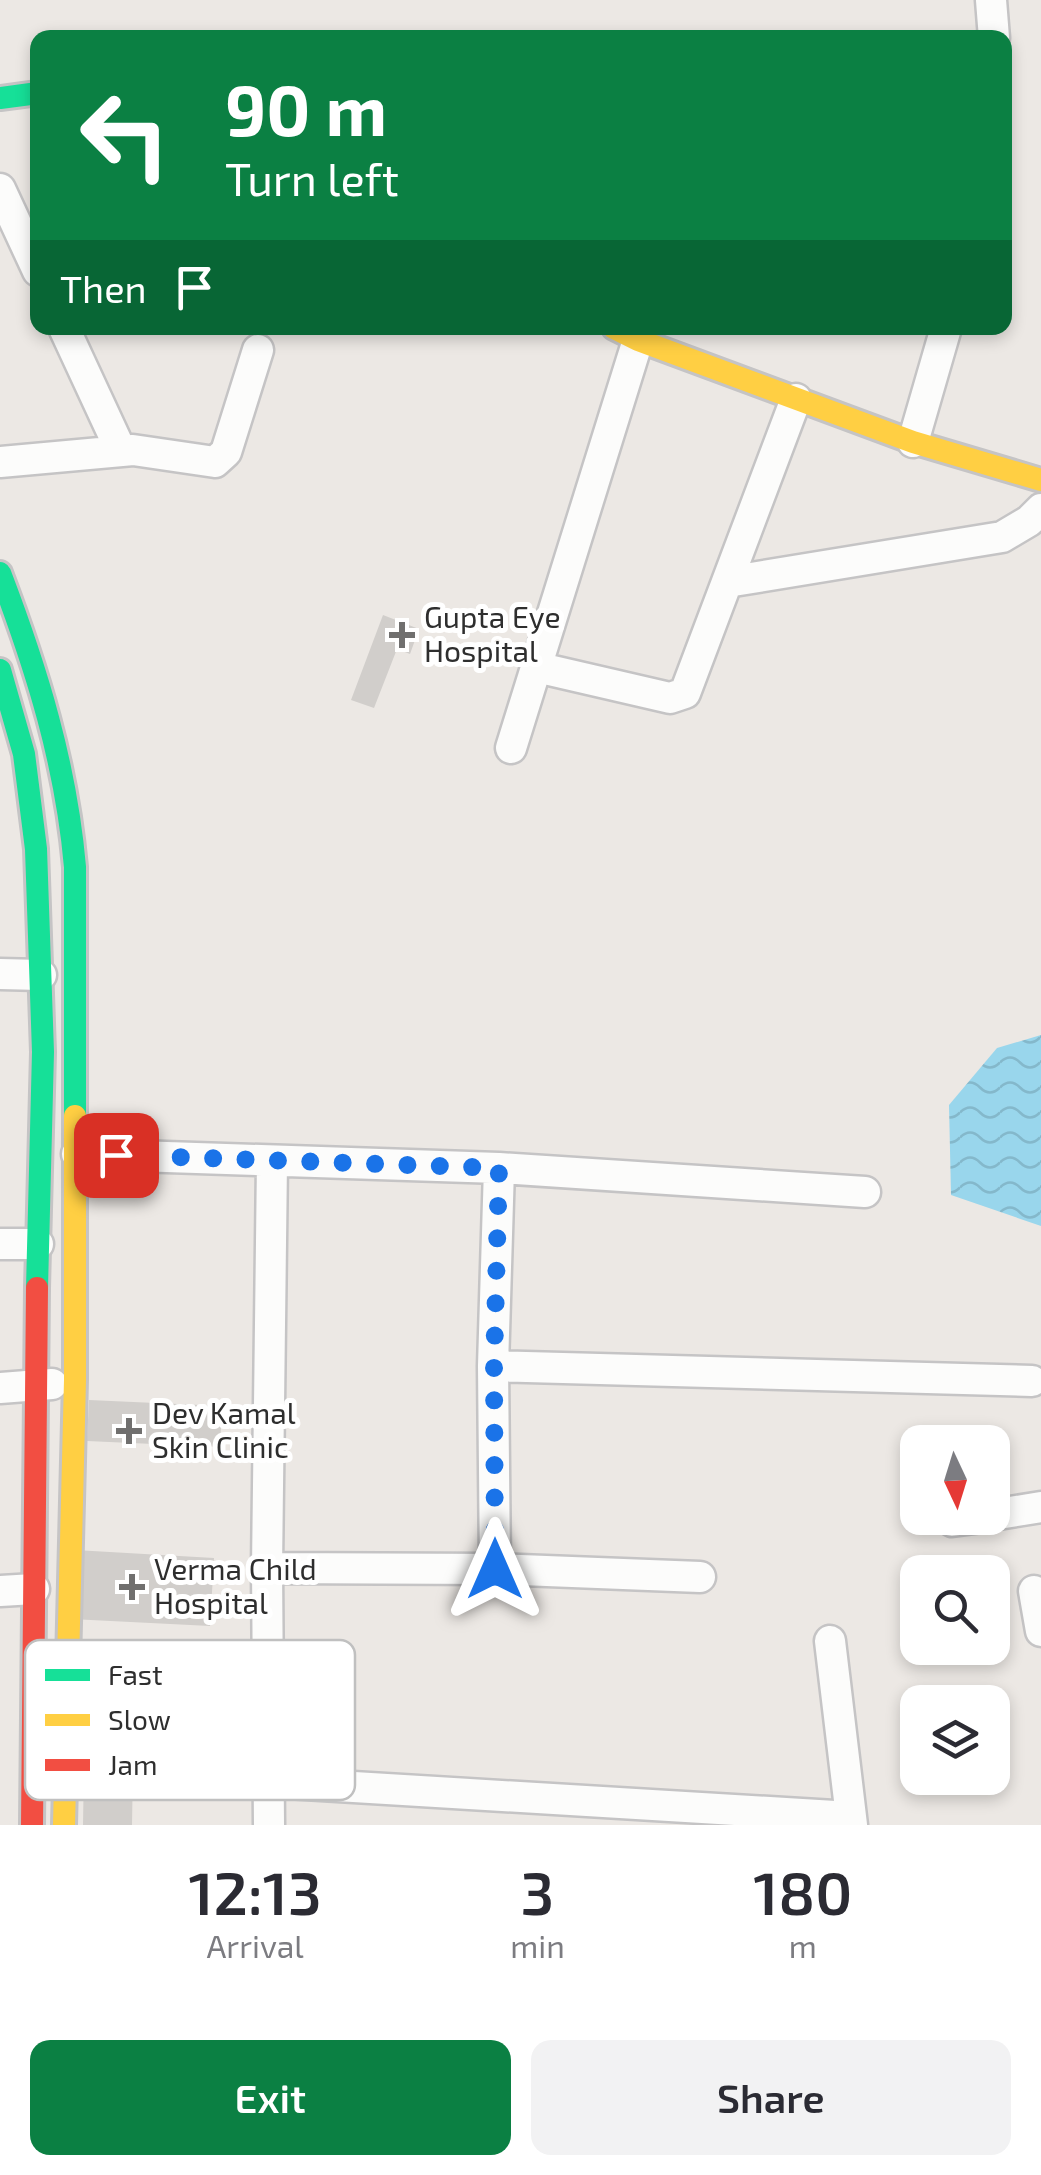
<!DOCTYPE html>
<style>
body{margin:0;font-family:"Exo 2",sans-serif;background:#f2f2f3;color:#2b2b33;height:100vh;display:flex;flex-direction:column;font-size:38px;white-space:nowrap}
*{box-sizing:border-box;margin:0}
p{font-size:32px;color:#7c7c81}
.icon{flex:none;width:55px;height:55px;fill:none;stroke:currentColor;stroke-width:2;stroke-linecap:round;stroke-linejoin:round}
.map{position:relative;height:1825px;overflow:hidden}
.sheet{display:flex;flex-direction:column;background:#fff;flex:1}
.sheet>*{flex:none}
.top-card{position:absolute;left:30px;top:30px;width:982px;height:305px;border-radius:20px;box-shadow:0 5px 15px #0003;background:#0b8043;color:#fff;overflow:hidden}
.needle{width:65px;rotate:176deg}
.controls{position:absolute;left:900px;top:1425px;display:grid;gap:20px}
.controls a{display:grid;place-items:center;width:110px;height:110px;border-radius:20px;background:#fff;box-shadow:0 5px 15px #0003;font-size:50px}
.pin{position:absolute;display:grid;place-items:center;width:85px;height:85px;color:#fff;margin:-42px;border-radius:20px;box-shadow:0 5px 15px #0006}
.me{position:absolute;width:110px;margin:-55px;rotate:0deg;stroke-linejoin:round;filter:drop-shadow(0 0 8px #0008)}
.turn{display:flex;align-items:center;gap:35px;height:210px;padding:0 30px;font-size:45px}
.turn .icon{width:130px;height:130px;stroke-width:2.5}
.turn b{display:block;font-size:70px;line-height:85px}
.then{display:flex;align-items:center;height:95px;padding:0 30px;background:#0003;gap:20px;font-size:38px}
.eta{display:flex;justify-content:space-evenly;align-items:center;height:170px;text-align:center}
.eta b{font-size:60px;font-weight:600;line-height:70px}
.primary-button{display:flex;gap:20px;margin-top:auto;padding:20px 30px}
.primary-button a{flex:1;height:115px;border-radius:20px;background:#0b8043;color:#fff;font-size:40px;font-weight:600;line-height:115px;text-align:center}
.primary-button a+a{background:#f2f2f3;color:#2b2b33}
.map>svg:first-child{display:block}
.water{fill:url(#water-waves)}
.building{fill:#d1cecb}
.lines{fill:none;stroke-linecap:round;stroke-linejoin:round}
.street-casing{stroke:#c5c4c5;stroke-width:35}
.fast-casing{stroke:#c5c4c5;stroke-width:28}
.slow-casing{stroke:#c5c4c5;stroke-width:28}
.jam-casing{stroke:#c5c4c5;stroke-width:28}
.street{stroke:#fcfcfb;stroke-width:30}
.fast{stroke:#16e098;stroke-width:22}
.slow{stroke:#ffcf43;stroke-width:22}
.jam{stroke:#f24e42;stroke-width:22}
.route{stroke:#1a73e8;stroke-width:18;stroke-dasharray:0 32.4}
.poi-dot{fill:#706f6e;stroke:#fff;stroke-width:4}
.labels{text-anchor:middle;stroke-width:10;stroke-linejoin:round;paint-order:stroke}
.poi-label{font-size:30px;fill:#2e2e2e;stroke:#fff;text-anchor:start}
.key{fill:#fff;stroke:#c0c0c0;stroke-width:2.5}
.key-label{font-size:28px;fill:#2e2e2e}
</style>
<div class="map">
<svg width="1041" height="1825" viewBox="0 0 1041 1825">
<defs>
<pattern id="water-waves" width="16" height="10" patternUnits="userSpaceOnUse" patternTransform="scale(2.5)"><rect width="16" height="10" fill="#99d6ec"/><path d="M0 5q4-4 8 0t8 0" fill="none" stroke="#84b8cb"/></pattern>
</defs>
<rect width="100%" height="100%" fill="#ece8e4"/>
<path class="water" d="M1041,1035V1226L951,1195L949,1105L997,1048Z"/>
<path class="building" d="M383,615L419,629L410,654L397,649L374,708L351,700Z
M89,1400L222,1406L220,1447L87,1441Z
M75,1550L214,1558L210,1626L71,1619Z
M84,1765L133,1766L132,1825H83Z"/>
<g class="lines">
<defs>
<path id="street" d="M991,0L994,38
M0,189L38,271
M64,328L121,451
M913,442L946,328
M0,462L133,450L215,462L226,452L258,350
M727,582L1002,537L1029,521L1041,509
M536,667L670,698L685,693L796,399
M511,748L638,340
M0,974L41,975
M77,1154L499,1168L865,1192
M0,1244H38
M493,1366L1032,1381
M0,1388L52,1384
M992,1515L1041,1507
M952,1521L975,1518
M267,1568L495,1569L700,1577
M495,1569L493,1366L499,1168
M0,1591L34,1589
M1034,1591L1041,1631
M830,1641L852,1825
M66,1759L271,1782L851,1817
M269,1825L267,1568L272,1161"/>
<path id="fast" d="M0,98L38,93
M0,573C37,670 66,764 75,867V1116
M0,670L24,754L36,849L43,1052L37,1288"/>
<path id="slow" d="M614,328L638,340L913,442L1041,480
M64,1825L75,1380V1116"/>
<path id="jam" d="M32,1825L37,1288"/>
</defs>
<use href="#street" class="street-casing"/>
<use href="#fast" class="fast-casing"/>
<use href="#slow" class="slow-casing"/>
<use href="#jam" class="jam-casing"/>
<use href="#street" class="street"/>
<use href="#fast" class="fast"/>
<use href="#slow" class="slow"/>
<use href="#jam" class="jam"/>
</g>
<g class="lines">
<path class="route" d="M116,1155L499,1168L494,1366L495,1569"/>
</g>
<g class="poi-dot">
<path d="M397 620h10v10h10v10h-10v10h-10v-10h-10v-10h10z"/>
<path d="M124 1416h10v10h10v10h-10v10h-10v-10h-10v-10h10z"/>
<path d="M127 1572h10v10h10v10h-10v10h-10v-10h-10v-10h10z"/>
</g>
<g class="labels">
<g class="poi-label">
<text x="424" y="628">Gupta Eye<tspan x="424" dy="34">Hospital</tspan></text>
<text x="152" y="1424">Dev Kamal<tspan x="152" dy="34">Skin Clinic</tspan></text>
<text x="154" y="1580">Verma Child<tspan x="154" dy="34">Hospital</tspan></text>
</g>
</g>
<rect x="25" y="1640" width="330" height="160" rx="15" class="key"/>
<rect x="45" y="1669" width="45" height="12" fill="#16e098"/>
<rect x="45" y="1714" width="45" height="12" fill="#ffcf43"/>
<rect x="45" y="1759" width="45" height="12" fill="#f24e42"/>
<g class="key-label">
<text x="108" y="1685">Fast</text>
<text x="108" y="1730">Slow</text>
<text x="108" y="1775">Jam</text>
</g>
</svg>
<div class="controls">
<a><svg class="needle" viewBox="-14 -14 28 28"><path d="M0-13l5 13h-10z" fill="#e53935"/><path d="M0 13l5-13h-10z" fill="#7c7c81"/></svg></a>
<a><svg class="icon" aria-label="search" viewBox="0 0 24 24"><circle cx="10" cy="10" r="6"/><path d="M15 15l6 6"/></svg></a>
<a><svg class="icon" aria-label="layers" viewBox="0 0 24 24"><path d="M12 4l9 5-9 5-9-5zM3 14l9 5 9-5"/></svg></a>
</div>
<div class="pin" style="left:116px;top:1155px;background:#d93025"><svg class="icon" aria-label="arrive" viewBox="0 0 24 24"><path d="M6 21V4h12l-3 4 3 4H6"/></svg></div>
<svg class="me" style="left:495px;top:1569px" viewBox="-20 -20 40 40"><path d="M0-17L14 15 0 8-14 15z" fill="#1a73e8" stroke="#fff" stroke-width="4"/></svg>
<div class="top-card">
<div class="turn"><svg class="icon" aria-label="left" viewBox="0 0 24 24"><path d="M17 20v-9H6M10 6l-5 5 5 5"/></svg><div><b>90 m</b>Turn left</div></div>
<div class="then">Then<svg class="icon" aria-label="arrive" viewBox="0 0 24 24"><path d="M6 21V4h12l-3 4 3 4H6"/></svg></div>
</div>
</div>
<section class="sheet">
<div class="eta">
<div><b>12:13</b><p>Arrival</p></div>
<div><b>3</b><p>min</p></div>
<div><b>180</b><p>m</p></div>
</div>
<div class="primary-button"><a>Exit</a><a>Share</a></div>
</section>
